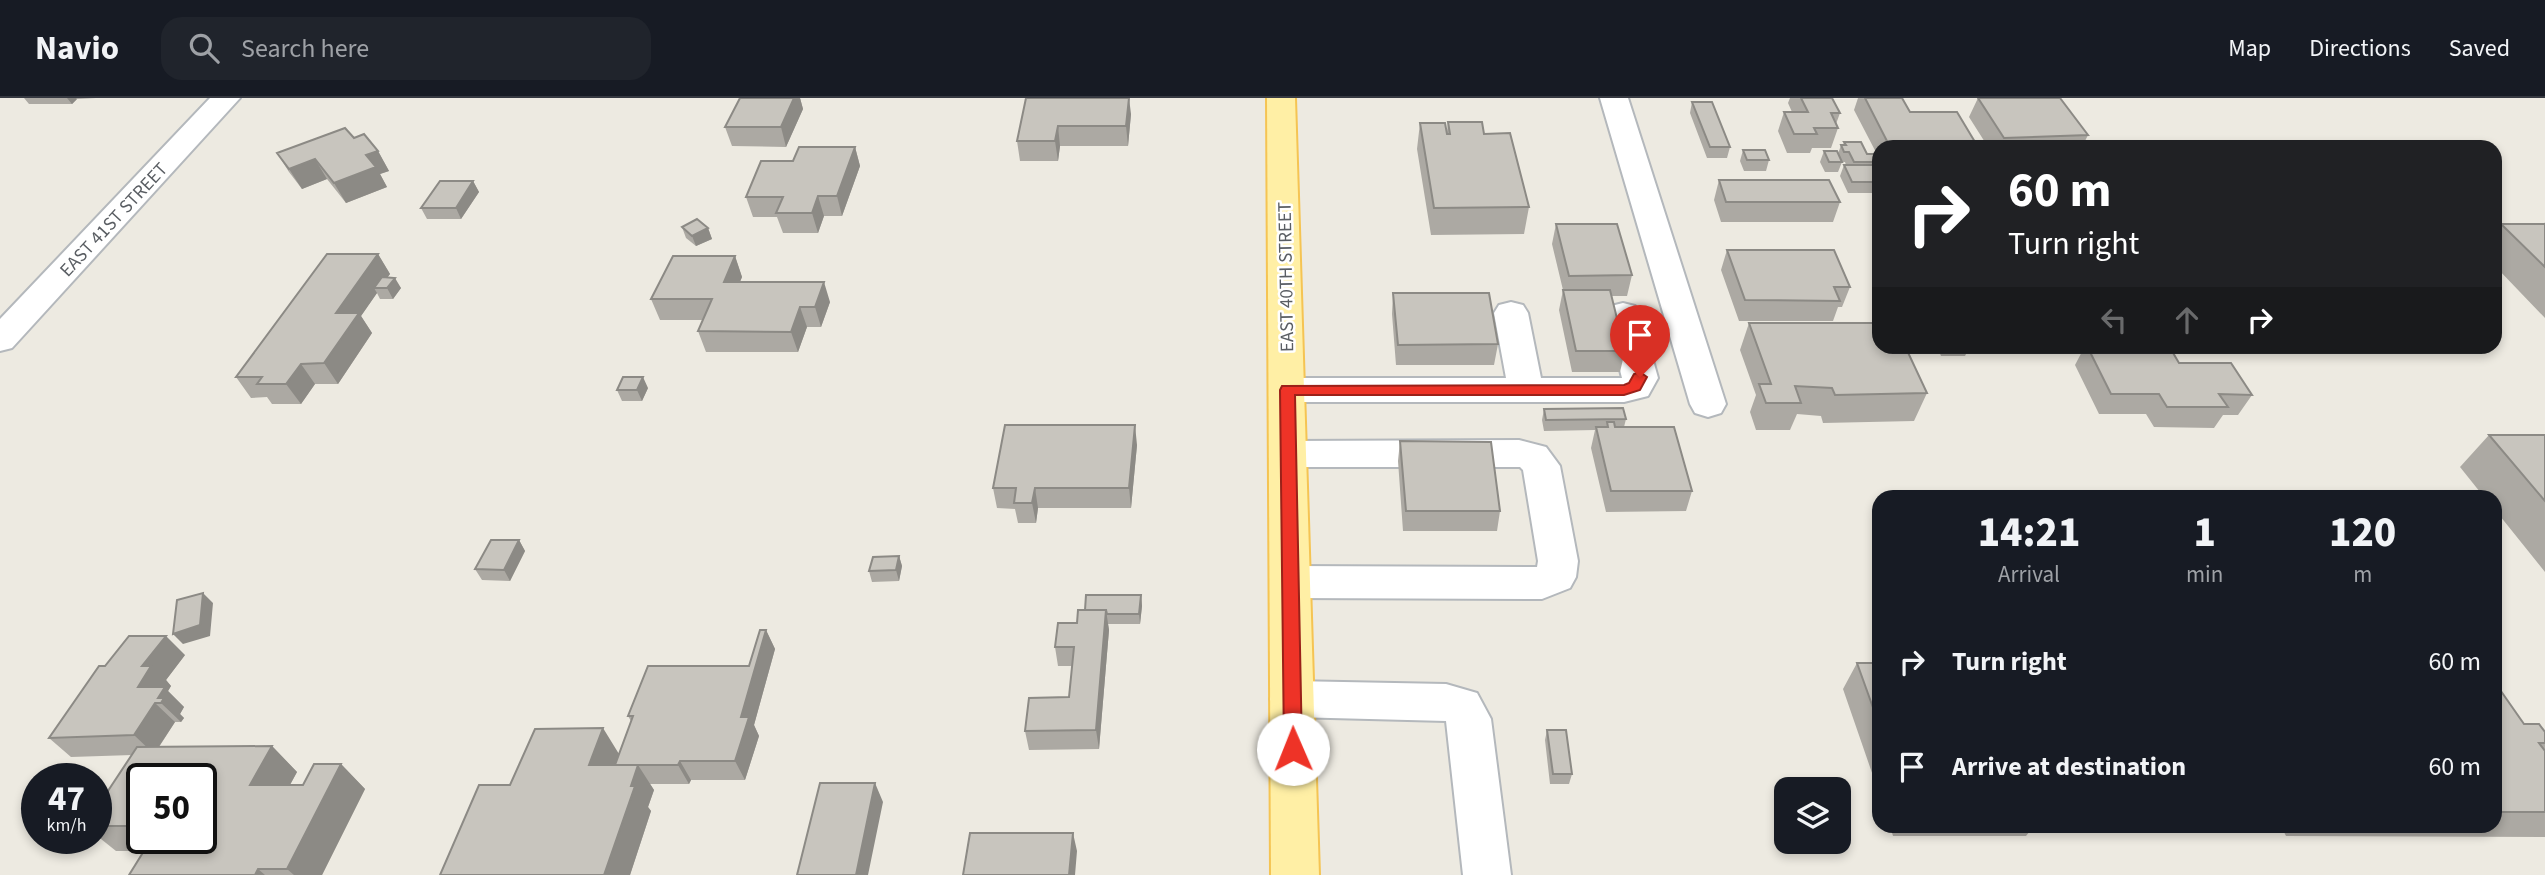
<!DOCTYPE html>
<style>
body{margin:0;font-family:"Source Sans 3",sans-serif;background:#20242c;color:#f1f3f6;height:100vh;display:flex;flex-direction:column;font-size:26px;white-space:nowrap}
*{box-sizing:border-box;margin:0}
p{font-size:23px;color:#9ea1a6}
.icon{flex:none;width:38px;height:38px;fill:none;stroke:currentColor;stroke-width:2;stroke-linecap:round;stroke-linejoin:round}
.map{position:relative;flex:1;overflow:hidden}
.side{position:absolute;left:1872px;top:392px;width:630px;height:343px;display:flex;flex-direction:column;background:#171b24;border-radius:21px;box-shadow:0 4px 10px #0003}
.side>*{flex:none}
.hud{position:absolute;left:1872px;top:42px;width:630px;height:214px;border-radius:21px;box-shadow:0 4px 10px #0003;background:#202124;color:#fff;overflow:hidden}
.controls{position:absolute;left:1774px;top:679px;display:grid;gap:14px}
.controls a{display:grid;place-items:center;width:77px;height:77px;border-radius:14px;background:#171b24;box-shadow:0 4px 10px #0003;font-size:35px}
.speed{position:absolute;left:21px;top:665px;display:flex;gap:14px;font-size:35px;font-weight:700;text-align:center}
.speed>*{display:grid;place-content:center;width:91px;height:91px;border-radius:50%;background:#171b24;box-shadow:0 4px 10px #0003;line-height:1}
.speed small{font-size:18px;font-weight:400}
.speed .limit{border:4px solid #111;border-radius:10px;background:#fff;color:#111}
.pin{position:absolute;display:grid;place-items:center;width:60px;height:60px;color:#fff;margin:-72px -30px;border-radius:50% 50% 50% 0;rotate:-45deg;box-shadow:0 0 7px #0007}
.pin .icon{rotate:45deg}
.me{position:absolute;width:77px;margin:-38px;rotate:359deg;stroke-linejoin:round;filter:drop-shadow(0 0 5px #0008)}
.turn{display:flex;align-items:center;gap:24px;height:147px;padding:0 21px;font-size:32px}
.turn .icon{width:91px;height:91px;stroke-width:2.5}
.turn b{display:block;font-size:49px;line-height:60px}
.lanes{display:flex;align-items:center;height:66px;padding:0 21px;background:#0003;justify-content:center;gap:35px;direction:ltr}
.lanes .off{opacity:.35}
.eta{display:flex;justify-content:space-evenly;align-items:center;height:119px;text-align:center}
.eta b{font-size:42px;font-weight:800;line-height:49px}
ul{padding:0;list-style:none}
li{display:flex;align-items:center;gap:21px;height:105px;padding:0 21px}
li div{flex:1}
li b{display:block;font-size:26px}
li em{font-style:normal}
header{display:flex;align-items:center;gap:42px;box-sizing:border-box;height:98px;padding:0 35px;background:#171b24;border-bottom:2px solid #363941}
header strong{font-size:33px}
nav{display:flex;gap:38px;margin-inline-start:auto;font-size:24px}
.search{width:490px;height:63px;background:#20242c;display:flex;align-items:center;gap:18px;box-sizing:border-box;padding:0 24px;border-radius:21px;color:#9ea1a6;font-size:26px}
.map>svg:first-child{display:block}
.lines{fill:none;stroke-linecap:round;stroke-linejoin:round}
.minor-casing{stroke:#b4b8bc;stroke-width:4}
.major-casing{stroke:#f5c453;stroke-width:4}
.minor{fill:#fff;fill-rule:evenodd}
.major{fill:#ffefa5;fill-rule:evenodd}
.wall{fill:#aca9a3;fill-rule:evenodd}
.shaded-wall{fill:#8c8a85}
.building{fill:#c8c5be;stroke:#8c8a85;stroke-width:2}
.route{fill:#ee3327;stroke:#9b2119;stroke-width:2}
.labels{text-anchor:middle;stroke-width:5;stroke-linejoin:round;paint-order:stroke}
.street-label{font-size:19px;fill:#5a5e63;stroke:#fff}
</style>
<header>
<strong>Navio</strong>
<div class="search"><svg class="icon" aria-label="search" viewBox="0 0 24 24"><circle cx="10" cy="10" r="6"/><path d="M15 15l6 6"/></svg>Search here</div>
<nav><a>Map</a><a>Directions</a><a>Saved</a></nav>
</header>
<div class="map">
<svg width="2545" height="777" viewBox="0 0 2545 777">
<rect width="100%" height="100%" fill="#edeae1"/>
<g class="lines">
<defs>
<path id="minor" d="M210,0H240L12,250L0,253V221Z
M1600,0H1628L1726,306L1721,315L1708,319L1695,315L1690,306Z
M1511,204L1523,207L1528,215L1541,280H1622L1606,216L1611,208L1623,205L1635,208L1640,216L1658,280L1648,298L1624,304H1287L1274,301L1269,292L1274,283L1287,280H1506L1494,215L1499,207Z
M1519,342L1546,349L1560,368L1578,463L1576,479L1570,490L1542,501L1292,500L1278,495L1272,484L1278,473L1292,468L1537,469L1538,463L1523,372L1520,369H1289L1276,366L1270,356L1276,346L1289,343Z
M1292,583L1446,586L1477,595L1491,621L1511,777H1463L1446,623L1292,619L1276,614L1270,601L1276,588Z"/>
<path id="major" d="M1267,0H1295L1319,777H1271Z"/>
</defs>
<use href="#minor" class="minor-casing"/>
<use href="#major" class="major-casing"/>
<use href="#minor" class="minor"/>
<use href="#major" class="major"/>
</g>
<path class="wall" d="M24,0H96L77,1L72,6H29Z
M740,0H800L803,11L786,49L732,48L725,29Z
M1026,0L1131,16L1128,48H1060L1058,63H1020L1017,43Z
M1790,0H1832L1840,15L1836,26L1838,30L1831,50H1812L1810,55H1787L1778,33L1784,14H1792L1788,5Z
M1858,0H1902L1910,14L1978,49H1880V62L1854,12Z
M1978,0L2088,37L2082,49H1988L1969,19Z
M1692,4L1730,49L1727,60H1707L1690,15Z
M1448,24L1484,36L1529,109L1524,136L1431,137L1417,51L1420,25L1447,34Z
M354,40L378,53L389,73L380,76L387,89L346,105L327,81L302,91L289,74L277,55Z
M1844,44L1867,56L1879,64L1877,69L1880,73V117L1873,104L1876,95H1848L1840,78L1844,67H1846L1845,64H1842L1838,74H1825L1820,64L1824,53L1838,56L1841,47H1843Z
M855,49L860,68L842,118H824L818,135H783L777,119H753L746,99L793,63Z
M1743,52L1769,62L1766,73H1744L1740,63Z
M1719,82L1840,104L1833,124H1721L1714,102Z
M473,83L479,94L461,121H427L421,110Z
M2545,124V220L2496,169V132L2501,126H2544Z
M1556,126L1632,177L1627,198H1611L1625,253L1620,274H1572L1559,212L1563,192L1552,146Z
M682,129L708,130L712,141L696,148L686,140Z
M1727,152L1850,189L1842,209H1838L1833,223H1739L1721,172Z
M378,156L390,176L387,179L401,190L393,201H380L377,195L361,218L372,235L338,286H315L301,306H272L267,299L251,300L236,279Z
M735,158L742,179L740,184L830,204L821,229H807L798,254H706L698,233L703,222H660L651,201Z
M1393,195L1498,246L1494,267H1396L1392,216Z
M1749,225L1927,295L1914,323L1823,325L1821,318L1797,316L1790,332H1756L1750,314L1756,297L1740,252Z
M1937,248H1970L1965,258H1941Z
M2085,248L2179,265L2252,297L2238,317H2223L2214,330L2154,329L2146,316H2099L2075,267Z
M648,290L642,303H622L617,292Z
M1544,311L1626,321L1624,329L1692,393L1686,413L1606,414L1591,350L1595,332L1544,333L1542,322Z
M2489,337H2545V474L2496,413V399H2484L2460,369Z
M1400,343L1500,413L1497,433H1403L1398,363Z
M1137,347L1131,410H1038L1036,425H1018L1015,411L997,410L993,390Z
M519,442L525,453L510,483L482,482L475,471Z
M899,458L902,468L899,483L872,484L869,473Z
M1141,497L1142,508L1140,526H1108L1109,532L1099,651L1029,652L1025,633L1069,599L1072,568H1058L1055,549L1077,525Z
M766,532L775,551L754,627L759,638L745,682H691L689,686H650L654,692L648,709L651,713L630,777H440L510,687L619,655L631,623L628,618L749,568Z
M185,557L166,582L171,588L168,593L184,609L180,616L184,620L181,624H175L159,649L272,648L297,674L290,687H303L341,666L365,691L322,777H129L144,753H116L96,737V711L132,657L71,659L49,640L105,568ZM142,681L201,740H142Z
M1857,565H1880V698L1843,591Z
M2496,586L2524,626L2545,634V739L2286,738L2281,728H2496Z
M1547,632L1572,676L1569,686H1550L1545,642Z
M1890,728H2034L2026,738H1893Z"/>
<path class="shaded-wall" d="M67,0H76L77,1L72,6Z
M794,0H800L803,11L786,49L781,29Z
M1129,0L1131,16L1128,48L1126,28Z
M1058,28L1060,48L1058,63L1055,43Z
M855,49L860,68L842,118L837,98Z
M378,53L389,73L380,76L387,89L346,105L334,85L366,57Z
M315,61L327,81L302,91L289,71Z
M473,83L479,94L461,121L456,110Z
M818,98L824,118L818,135L812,115Z
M708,130L712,141L696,148L692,138Z
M378,156L390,176L380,190H374L377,195L361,218L372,235L338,286L324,265L336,215Z
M735,158L742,179L731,204L724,184Z
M395,180L401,190L393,201L387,190Z
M824,184L830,204L821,229L815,209Z
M800,209L807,229L798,254L791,234Z
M301,266L315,286L301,306L286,286Z
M643,279L648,290L642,303L637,292Z
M1135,327L1137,347L1131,410L1129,390Z
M1035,390L1038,410L1036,425L1032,405Z
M519,442L525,453L510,483L504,472Z
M899,458L902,468L899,483L896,472Z
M203,495L213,505L210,538L183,546L173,536Z
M1141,497L1142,508L1140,526L1139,516Z
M1106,512L1109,532L1099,651L1096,632Z
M766,532L775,551L754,627L759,638L745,682L735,663L741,619Z
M166,538L185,557L166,582L171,588L168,593L184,609L180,616L184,620L181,624L161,605H155L175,624L154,656L134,637L142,568Z
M603,630L619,656L606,692L589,667Z
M272,648L297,674L276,712L250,687Z
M680,663L691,682L689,686L678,667Z
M341,666L365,691L322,777H294L287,771Z
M638,667L654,692L648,709L651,713L630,777H604Z
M875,685L883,704L868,777H856Z
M1073,735L1077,753L1075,777H1069Z
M258,771L265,777H255Z"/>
<path class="building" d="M740,0H794L781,29H725Z
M1026,0H1129L1126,28H1058L1055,43H1017Z
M1801,0H1832L1840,15H1831L1838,30H1814L1817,36H1794L1784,14H1808Z
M1865,0H1902L1910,14H1957L1978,49H1890Z
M1978,0H2060L2088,37L2004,40Z
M1692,4H1712L1730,49H1710Z
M1448,24H1482L1484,36L1510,35L1529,109L1434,110L1420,25H1445L1447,36H1450Z
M345,30L354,40L364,36L378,53L366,57L376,69L334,85L315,61L289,71L277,55Z
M1844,44H1861L1867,56H1875L1879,64H1854L1849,54H1844L1841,47H1846Z
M799,49H855L837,98H818L812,115H776L783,99H746L761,63H793Z
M1743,52H1765L1769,62H1747Z
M1824,53H1837L1842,64H1829Z
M1844,67H1876L1880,73V84H1852Z
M1719,82H1829L1840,104H1726Z
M440,83H473L456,110H421Z
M697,121L708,130L692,138L682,129Z
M1556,126H1617L1632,177L1569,178Z
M2501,126H2545V169Z
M1727,152H1834L1850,189H1834L1840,203L1745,202Z
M327,156H378L336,215H359L324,265L301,266L286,286H257L262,279H236Z
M673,158H735L724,184H824L815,209H800L791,234L698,233L712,201H651Z
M382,179L395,180L387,190H374Z
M1563,192H1610L1625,253H1576Z
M1393,195H1489L1498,246L1398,247Z
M1749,225H1880V248H1905L1927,295L1835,297L1832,290L1795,288L1801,305H1766L1759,286H1771Z
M2087,248H2169L2179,265H2231L2252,297L2219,296L2228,309H2167L2159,296H2111Z
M623,279H643L637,292H617Z
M1623,310L1626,321L1546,322L1544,311Z
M1607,324H1614L1615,329H1674L1692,393H1611L1596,329H1608Z
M1005,327H1135L1129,390H1035L1032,405H1014L1016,390H993Z
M2489,337H2545V403Z
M1400,343L1491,344L1500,413H1406Z
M491,442H519L504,472L475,471Z
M899,458L896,472L869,473L873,459Z
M203,495L200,527L173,536L177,502Z
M1086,497H1141L1139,516H1107L1106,512H1085Z
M1078,512H1106L1096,632L1025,633L1029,600L1069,599L1074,549H1055L1058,525H1077Z
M760,532H766L741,619H749L735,663H680L678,667H615L633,618H628L648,568H749Z
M129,538H166L142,568H151L138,589H165L158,600H164L161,605H155L134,637L49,640L99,568H105Z
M1857,565H1880V629Z
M2496,586L2524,626H2539L2545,634V645H2539L2545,653V714H2496Z
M603,630L589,667H638L631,688H635L604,777H440L479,687H510L535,631Z
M1547,632H1566L1572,676H1553Z
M272,648L250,687H303L314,666H341L287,771H258L255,777H129L152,740H201V681H142V728H96V711L137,649Z
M820,685H875L856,777H797Z
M970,735H1073L1069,777H963Z"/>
<path class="route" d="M1640,274L1647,279L1640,292L1624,297H1295L1302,651L1300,657L1293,659L1286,657L1284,651L1280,292L1282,288L1624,287L1629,285L1634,276Z"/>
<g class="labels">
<g class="street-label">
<text transform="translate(113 121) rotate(-47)" y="7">EAST 41ST STREET</text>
<text transform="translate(1285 179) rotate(-91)" y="7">EAST 40TH STREET</text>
</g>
</g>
</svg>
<div class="controls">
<a><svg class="icon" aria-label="layers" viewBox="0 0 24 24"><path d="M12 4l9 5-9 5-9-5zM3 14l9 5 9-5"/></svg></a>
</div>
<div class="speed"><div>47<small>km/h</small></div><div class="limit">50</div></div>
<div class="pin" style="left:1640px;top:279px;background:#d93025"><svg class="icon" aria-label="arrive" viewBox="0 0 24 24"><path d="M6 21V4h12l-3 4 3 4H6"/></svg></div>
<svg class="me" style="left:1293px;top:651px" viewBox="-20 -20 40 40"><circle r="19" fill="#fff"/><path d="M0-13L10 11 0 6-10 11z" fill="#ee3327"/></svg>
<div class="hud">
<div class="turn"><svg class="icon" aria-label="right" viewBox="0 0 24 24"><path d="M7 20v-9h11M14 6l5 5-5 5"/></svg><div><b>60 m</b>Turn right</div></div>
<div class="lanes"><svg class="icon off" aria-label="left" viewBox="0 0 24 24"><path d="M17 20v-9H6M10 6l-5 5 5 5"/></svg><svg class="icon off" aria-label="ahead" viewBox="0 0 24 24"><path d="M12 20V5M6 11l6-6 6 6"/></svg><svg class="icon" aria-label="right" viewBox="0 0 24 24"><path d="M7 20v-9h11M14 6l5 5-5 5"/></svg></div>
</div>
<section class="side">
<div class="eta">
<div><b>14:21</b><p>Arrival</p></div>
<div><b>1</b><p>min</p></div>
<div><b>120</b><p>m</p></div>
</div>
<ul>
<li><svg class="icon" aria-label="right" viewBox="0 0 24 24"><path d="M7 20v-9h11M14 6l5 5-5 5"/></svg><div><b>Turn right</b></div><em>60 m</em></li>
<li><svg class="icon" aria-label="arrive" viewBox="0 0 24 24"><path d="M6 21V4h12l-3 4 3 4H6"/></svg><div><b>Arrive at destination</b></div><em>60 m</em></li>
</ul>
</section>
</div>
